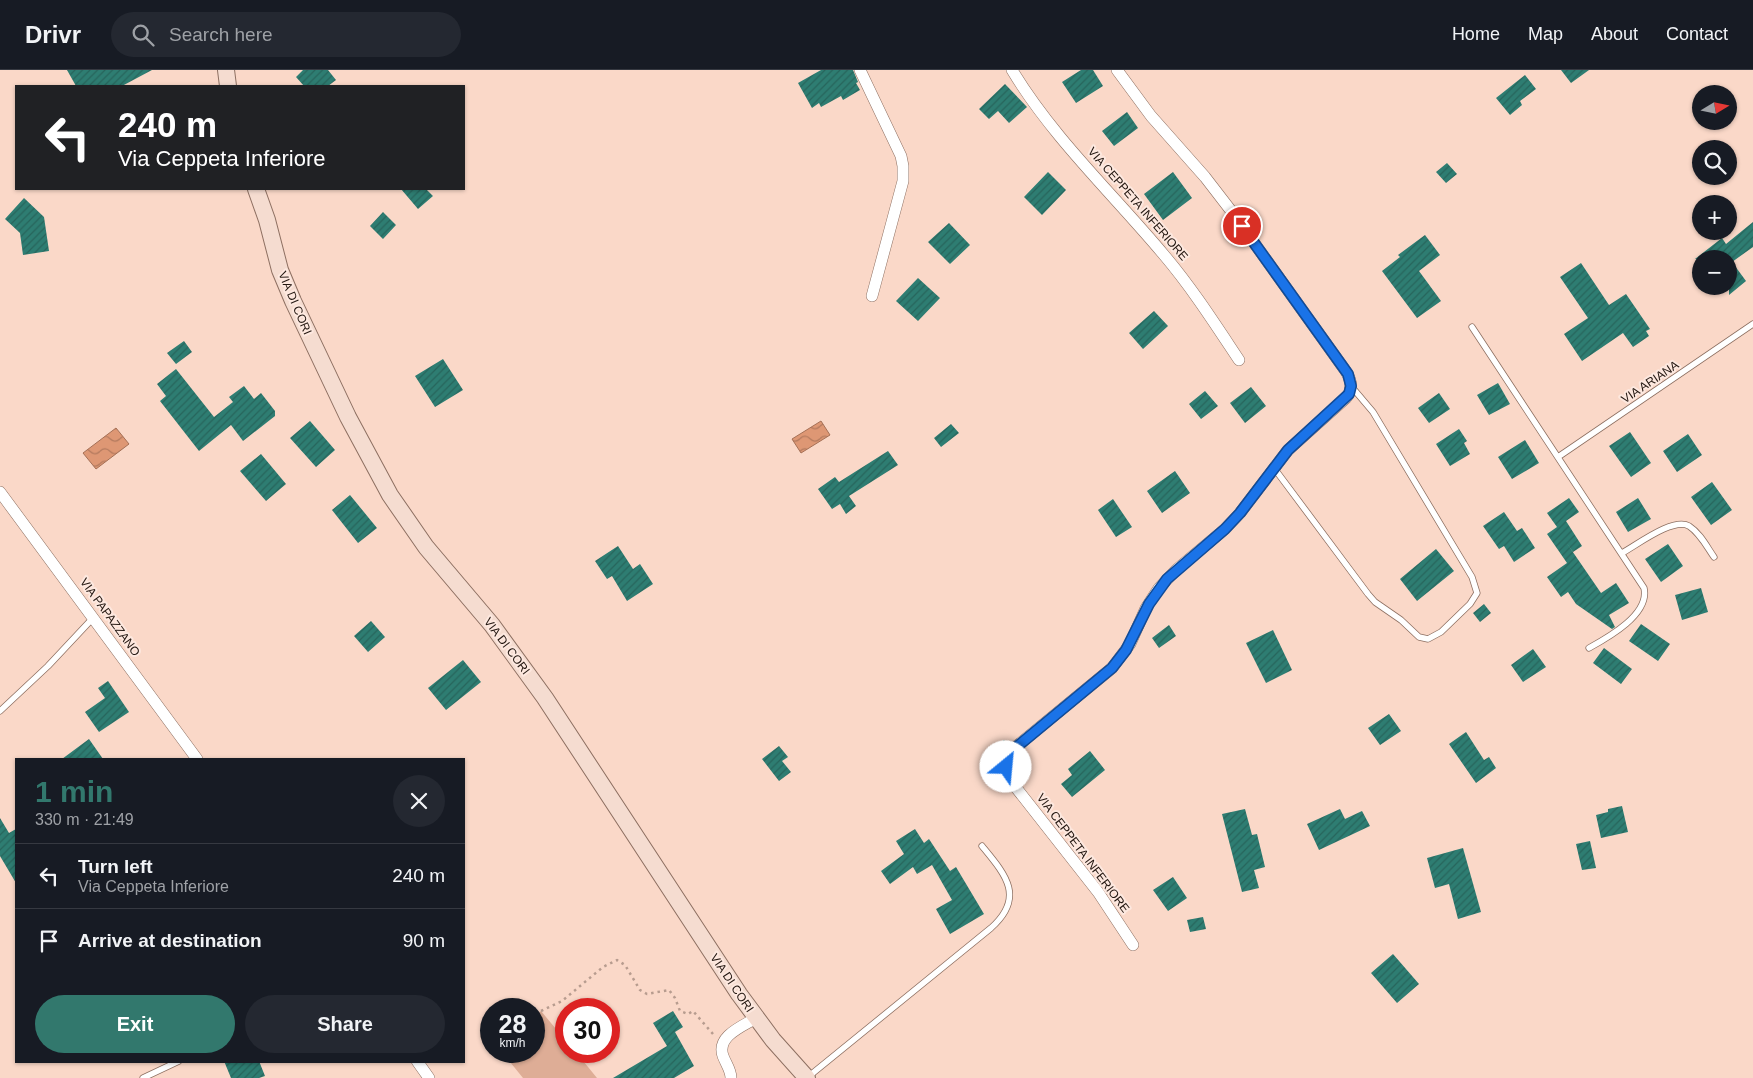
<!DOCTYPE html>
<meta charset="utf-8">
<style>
body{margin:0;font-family:Helvetica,sans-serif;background:#242831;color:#f1f3f6;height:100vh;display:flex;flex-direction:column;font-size:19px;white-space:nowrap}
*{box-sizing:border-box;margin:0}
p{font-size:16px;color:#9ea1a6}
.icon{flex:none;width:28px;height:28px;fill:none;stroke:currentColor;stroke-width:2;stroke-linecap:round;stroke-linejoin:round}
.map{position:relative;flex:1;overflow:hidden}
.drawer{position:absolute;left:15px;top:688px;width:450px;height:305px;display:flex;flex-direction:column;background:#171b24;border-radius:0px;box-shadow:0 1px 4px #0004}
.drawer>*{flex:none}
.hud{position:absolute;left:15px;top:15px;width:450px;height:105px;border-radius:0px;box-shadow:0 1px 4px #0004;background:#202124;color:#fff;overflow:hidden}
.needle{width:32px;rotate:80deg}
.tools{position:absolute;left:1692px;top:15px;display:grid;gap:10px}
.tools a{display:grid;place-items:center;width:45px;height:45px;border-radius:50%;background:#171b24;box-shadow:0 1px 4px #0004;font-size:25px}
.speed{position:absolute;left:480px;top:928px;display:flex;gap:10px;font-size:25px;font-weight:700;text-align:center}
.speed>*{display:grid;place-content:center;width:65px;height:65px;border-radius:50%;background:#171b24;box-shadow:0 1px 4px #0004;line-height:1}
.speed small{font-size:12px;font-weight:400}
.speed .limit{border:8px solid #d22;background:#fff;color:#111}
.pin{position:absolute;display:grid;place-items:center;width:42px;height:42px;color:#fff;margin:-21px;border:2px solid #fff;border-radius:50%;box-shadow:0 1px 5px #0007}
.me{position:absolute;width:55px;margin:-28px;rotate:28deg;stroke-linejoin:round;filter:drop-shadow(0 0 4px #0008)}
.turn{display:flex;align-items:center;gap:18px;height:105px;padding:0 20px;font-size:22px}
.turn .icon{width:65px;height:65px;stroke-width:2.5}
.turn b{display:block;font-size:35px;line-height:42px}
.round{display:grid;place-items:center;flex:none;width:52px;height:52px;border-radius:26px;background:#242831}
.head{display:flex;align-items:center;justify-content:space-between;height:85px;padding:0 20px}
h1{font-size:30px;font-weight:700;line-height:38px;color:#32786d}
.primary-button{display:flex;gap:10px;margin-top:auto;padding:10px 20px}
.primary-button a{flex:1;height:58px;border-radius:30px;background:#32786d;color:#fff;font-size:20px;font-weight:700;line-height:58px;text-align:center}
.primary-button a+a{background:#242831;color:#f1f3f6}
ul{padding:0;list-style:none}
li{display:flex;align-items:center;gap:15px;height:65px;padding:0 20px;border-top:1px solid #363941}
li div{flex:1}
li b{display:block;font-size:19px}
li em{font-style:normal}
header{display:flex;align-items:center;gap:30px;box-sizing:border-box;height:70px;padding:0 25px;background:#171b24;border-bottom:1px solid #363941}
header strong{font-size:24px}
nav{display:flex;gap:28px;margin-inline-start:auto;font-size:18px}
.search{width:350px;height:45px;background:#242831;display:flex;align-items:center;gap:12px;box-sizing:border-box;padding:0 18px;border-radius:28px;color:#9ea1a6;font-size:19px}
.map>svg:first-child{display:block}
.grass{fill:#dead96}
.water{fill:url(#water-waves);stroke:#a57056}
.building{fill:url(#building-hatch)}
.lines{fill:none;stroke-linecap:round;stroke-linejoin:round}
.service-casing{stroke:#8d6f61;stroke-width:7}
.minor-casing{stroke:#8d6f61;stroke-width:12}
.secondary-casing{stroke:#8d6f61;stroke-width:18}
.path{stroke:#b79c8f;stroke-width:2.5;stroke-dasharray:2.5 4;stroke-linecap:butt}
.service{stroke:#fff;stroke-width:5.5}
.minor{stroke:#fff;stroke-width:11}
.secondary{stroke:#f5dcd0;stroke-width:16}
.route-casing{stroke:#114b97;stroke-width:12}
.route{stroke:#1a73e8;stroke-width:9}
.labels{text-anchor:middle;stroke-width:4;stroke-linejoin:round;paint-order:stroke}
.street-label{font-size:12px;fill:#21150f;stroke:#fde8df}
</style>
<header>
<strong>Drivr</strong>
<div class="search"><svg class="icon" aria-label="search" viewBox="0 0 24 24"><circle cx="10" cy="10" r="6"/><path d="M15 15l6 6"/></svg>Search here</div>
<nav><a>Home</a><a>Map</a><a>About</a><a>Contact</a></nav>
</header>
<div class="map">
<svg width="1753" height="1008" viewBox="0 0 1753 1008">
<defs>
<pattern id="water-waves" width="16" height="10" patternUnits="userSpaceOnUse" patternTransform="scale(1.25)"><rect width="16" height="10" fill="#de9774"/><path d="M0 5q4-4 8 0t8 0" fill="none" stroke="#b47a5e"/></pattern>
<pattern id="building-hatch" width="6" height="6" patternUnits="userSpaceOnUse" patternTransform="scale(1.25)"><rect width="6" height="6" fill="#2e7d72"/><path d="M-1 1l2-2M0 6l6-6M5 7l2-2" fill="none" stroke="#27655c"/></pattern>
</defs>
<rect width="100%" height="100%" fill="#fad8c8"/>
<path class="grass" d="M541,941L566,971V981H575L597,1008H523L501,981H534V947Z"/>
<path class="water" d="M821,351L830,365L801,383L792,369Z
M116,358L129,374L96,399L83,383Z"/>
<path class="building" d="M67,0H152L122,16H76Z
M303,0H328L336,10L328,16H304L296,7Z
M821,0H853L858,12L856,13L860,20L843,30L841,26L821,37L819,33L812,38L798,13Z
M1081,0H1093L1103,16L1076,33L1062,12Z
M1561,0H1589L1571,13Z
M1525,5L1536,19L1520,31L1522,35L1510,45L1496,28Z
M1005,14L1027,37L1009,53L998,41L989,49L979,39Z
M1127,42L1138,58L1114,76L1102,61Z
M1447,93L1457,104L1446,113L1436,102Z
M1048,102L1066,120L1042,145L1024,127Z
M1173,102L1192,128L1163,150L1144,124Z
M401,119H426L433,126L418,139Z
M24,128L44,147L49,181L23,185L20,163L5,149Z
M383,142L396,155L383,169L370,156Z
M1753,152V177L1732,192L1746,211L1729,225V189H1695L1722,168L1726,174Z
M949,153L970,175L950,194L928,172Z
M1425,165L1440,185L1419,201L1441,231L1417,248L1382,201L1400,187L1398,185Z
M1581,193L1609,235L1626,224L1650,259L1646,261L1649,266L1633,277L1623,263L1582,291L1564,264L1588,248L1560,207Z
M918,208L940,228L918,251L896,231Z
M1154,241L1168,256L1143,279L1129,263Z
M184,271L192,282L176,294L167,283Z
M443,289L463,320L435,337L415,306Z
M176,299L214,347L233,332L229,327L244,316L254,329L261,323L275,341V346L243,371L231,355L199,381L160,331L166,326L157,314Z
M1498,313L1510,334L1489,345L1477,325Z
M1251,317L1266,336L1245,353L1230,333Z
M1205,321L1218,336L1201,349L1189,334Z
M1439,323L1450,339L1429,353L1418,338Z
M310,351L335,380L316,397L290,368Z
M951,354L959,363L941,377L934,368Z
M1459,359L1467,371L1464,373L1470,384L1450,396L1436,374Z
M1630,362L1651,393L1631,407L1609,376Z
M1688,364L1702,385L1677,402L1663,381Z
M1525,370L1539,393L1512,409L1498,387Z
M888,381L898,395L849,426L856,436L846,444L840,434L832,439L818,419L835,407L839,412Z
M261,384L286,414L266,431L240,401Z
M1175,401L1190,423L1162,443L1147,421Z
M1712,412L1732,440L1711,455L1691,427Z
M350,425L377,458L358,473L332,440Z
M1569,428L1579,442L1566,451L1582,476L1573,482L1566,472L1601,523L1616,513L1629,533L1609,545L1615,557L1612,559L1576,534L1568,522L1561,527L1547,507L1567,493L1547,464L1557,457L1547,443Z
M1638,428L1651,449L1628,462L1616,442Z
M1113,429L1132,457L1116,467L1098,440Z
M1504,442L1517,461L1522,458L1535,478L1514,492L1504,476L1499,479L1483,456Z
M1668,474L1683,496L1661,512L1645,489Z
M618,476L633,499L640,494L653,514L627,531L612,506L607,509L595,491Z
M1436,479L1454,501L1417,531L1400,509Z
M1701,518L1708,542L1682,550L1675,525Z
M1484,534L1491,543L1480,552L1473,543Z
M371,551L385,567L368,582L354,566Z
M1641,554L1670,574L1658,591L1629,571Z
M1169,555L1176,566L1159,578L1152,568Z
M1273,560L1292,600L1266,613L1246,573Z
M1604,578L1632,599L1621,614L1593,593Z
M1533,579L1546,597L1523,612L1511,595Z
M463,590L481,612L446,640L428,618Z
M108,611L129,642L99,662L85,642L105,628L98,618Z
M1389,644L1401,661L1380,675L1368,658Z
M1466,662L1484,690L1489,687L1496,698L1476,713L1449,674Z
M89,669L103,689H62Z
M1004,670L1007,675L1000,689L993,694L986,684Z
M779,676L788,687L782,691L791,702L779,711L762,689Z
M1090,681L1105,700L1072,727L1061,714L1072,705L1068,699Z
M1622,736L1628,762L1601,768L1596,745L1608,742V739Z
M1245,739L1252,765L1257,764L1265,797L1254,800L1259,818L1242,822L1222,744Z
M1340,739L1345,749L1362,741L1370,756L1319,780L1307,754Z
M0,748L9,763L16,759V813L0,786Z
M915,759L924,773L929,769L950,801L956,797L984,844L950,864L936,839L952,830L932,795L917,804L913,797L890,814L881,801L904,784L896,771Z
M1590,771L1596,798L1582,800L1576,774Z
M1463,778L1481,842L1458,849L1449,814L1435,818L1427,788Z
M1173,807L1187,828L1168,841L1153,820Z
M1203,847L1206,859L1190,862L1187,850Z
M1393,884L1419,914L1397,933L1371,903Z
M673,941L683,957L675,962L694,996L674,1008H613L667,976L653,953Z
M224,991H259L265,1006L259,1008H231Z"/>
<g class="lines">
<defs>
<path id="service" d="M1472,257L1644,518C1650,544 1609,567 1589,578
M1558,387L1753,254
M1274,398L1368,524L1375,532L1401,550L1419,567L1428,569L1441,562L1470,534L1477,523L1472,507L1373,342L1351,316
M1622,483C1637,475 1673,447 1689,456C1700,463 1707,477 1714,487
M0,641L48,596L93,548
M808,1007L991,858C1026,827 1005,804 982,776
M143,1008L179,991"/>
<path id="minor" d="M860,0L901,86L903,96V111L872,226
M1012,0C1053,68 1113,124 1164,185C1192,218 1215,254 1239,290
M1117,0L1151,46L1205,107L1232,142L1345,300C1351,309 1354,319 1346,328L1288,380L1240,443L1225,459L1176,500L1159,518L1146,538L1130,574L1112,598L1018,675C1006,685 1003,695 1010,710L1098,822L1133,875
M0,422L197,689
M417,991L429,1008
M731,1008C731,1000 726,994 723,986C716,966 743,956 756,948"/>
<path id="secondary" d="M226,0L228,16
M256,119L267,150L280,200L293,231L348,347L390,425L426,477L492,555L545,628L739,924L773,970L807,1008"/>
</defs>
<use href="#service" class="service-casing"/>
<use href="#minor" class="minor-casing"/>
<use href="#secondary" class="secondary-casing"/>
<path class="path" d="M541,941L562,931L603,897L617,890L625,895L640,920L647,924L669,920L675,928L680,941L688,944L693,941L713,964"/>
<use href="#service" class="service"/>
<use href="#minor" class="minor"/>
<use href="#secondary" class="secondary"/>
</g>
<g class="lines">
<defs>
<path id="route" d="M1006,697L1008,686L1013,680L1112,598L1126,580L1149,534L1167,509L1225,459L1240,443L1288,380L1349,324L1351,316L1348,304L1242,156"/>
</defs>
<use href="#route" class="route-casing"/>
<use href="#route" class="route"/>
</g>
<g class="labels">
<g class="street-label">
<text transform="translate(1138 134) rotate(49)" y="4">VIA CEPPETA INFERIORE</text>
<text transform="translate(295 233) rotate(67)" y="4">VIA DI CORI</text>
<text transform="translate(1650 312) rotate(-34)" y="4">VIA ARIANA</text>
<text transform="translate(110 547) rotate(54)" y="4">VIA PAPAZZANO</text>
<text transform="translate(507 576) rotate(53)" y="4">VIA DI CORI</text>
<text transform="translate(1083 783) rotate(53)" y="4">VIA CEPPETA INFERIORE</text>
<text transform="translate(732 913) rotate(56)" y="4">VIA DI CORI</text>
</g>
</g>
</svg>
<div class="tools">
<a><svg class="needle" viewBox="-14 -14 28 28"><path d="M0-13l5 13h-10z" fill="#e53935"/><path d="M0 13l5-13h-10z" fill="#9ea1a6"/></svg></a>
<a><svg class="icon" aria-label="search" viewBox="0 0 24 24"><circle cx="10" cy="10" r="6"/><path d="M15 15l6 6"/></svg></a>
<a>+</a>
<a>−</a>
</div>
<div class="speed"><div>28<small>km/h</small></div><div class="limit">30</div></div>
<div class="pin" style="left:1242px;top:156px;background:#d93025"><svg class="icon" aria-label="arrive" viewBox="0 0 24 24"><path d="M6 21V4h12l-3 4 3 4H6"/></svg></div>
<svg class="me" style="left:1006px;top:697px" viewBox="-20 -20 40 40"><circle r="19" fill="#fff"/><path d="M0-13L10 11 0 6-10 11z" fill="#1a73e8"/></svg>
<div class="hud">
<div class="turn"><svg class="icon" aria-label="left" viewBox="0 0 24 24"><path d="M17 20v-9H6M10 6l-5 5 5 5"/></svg><div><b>240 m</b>Via Ceppeta Inferiore</div></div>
</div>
<section class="drawer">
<div class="head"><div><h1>1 min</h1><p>330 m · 21:49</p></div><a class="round"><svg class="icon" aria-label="close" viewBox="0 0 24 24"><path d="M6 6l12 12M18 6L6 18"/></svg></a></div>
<ul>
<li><svg class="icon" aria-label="left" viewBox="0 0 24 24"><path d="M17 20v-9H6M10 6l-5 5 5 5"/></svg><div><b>Turn left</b><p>Via Ceppeta Inferiore</p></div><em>240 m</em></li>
<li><svg class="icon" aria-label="arrive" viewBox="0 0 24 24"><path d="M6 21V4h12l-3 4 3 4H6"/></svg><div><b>Arrive at destination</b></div><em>90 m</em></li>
</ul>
<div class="primary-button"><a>Exit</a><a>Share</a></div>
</section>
</div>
